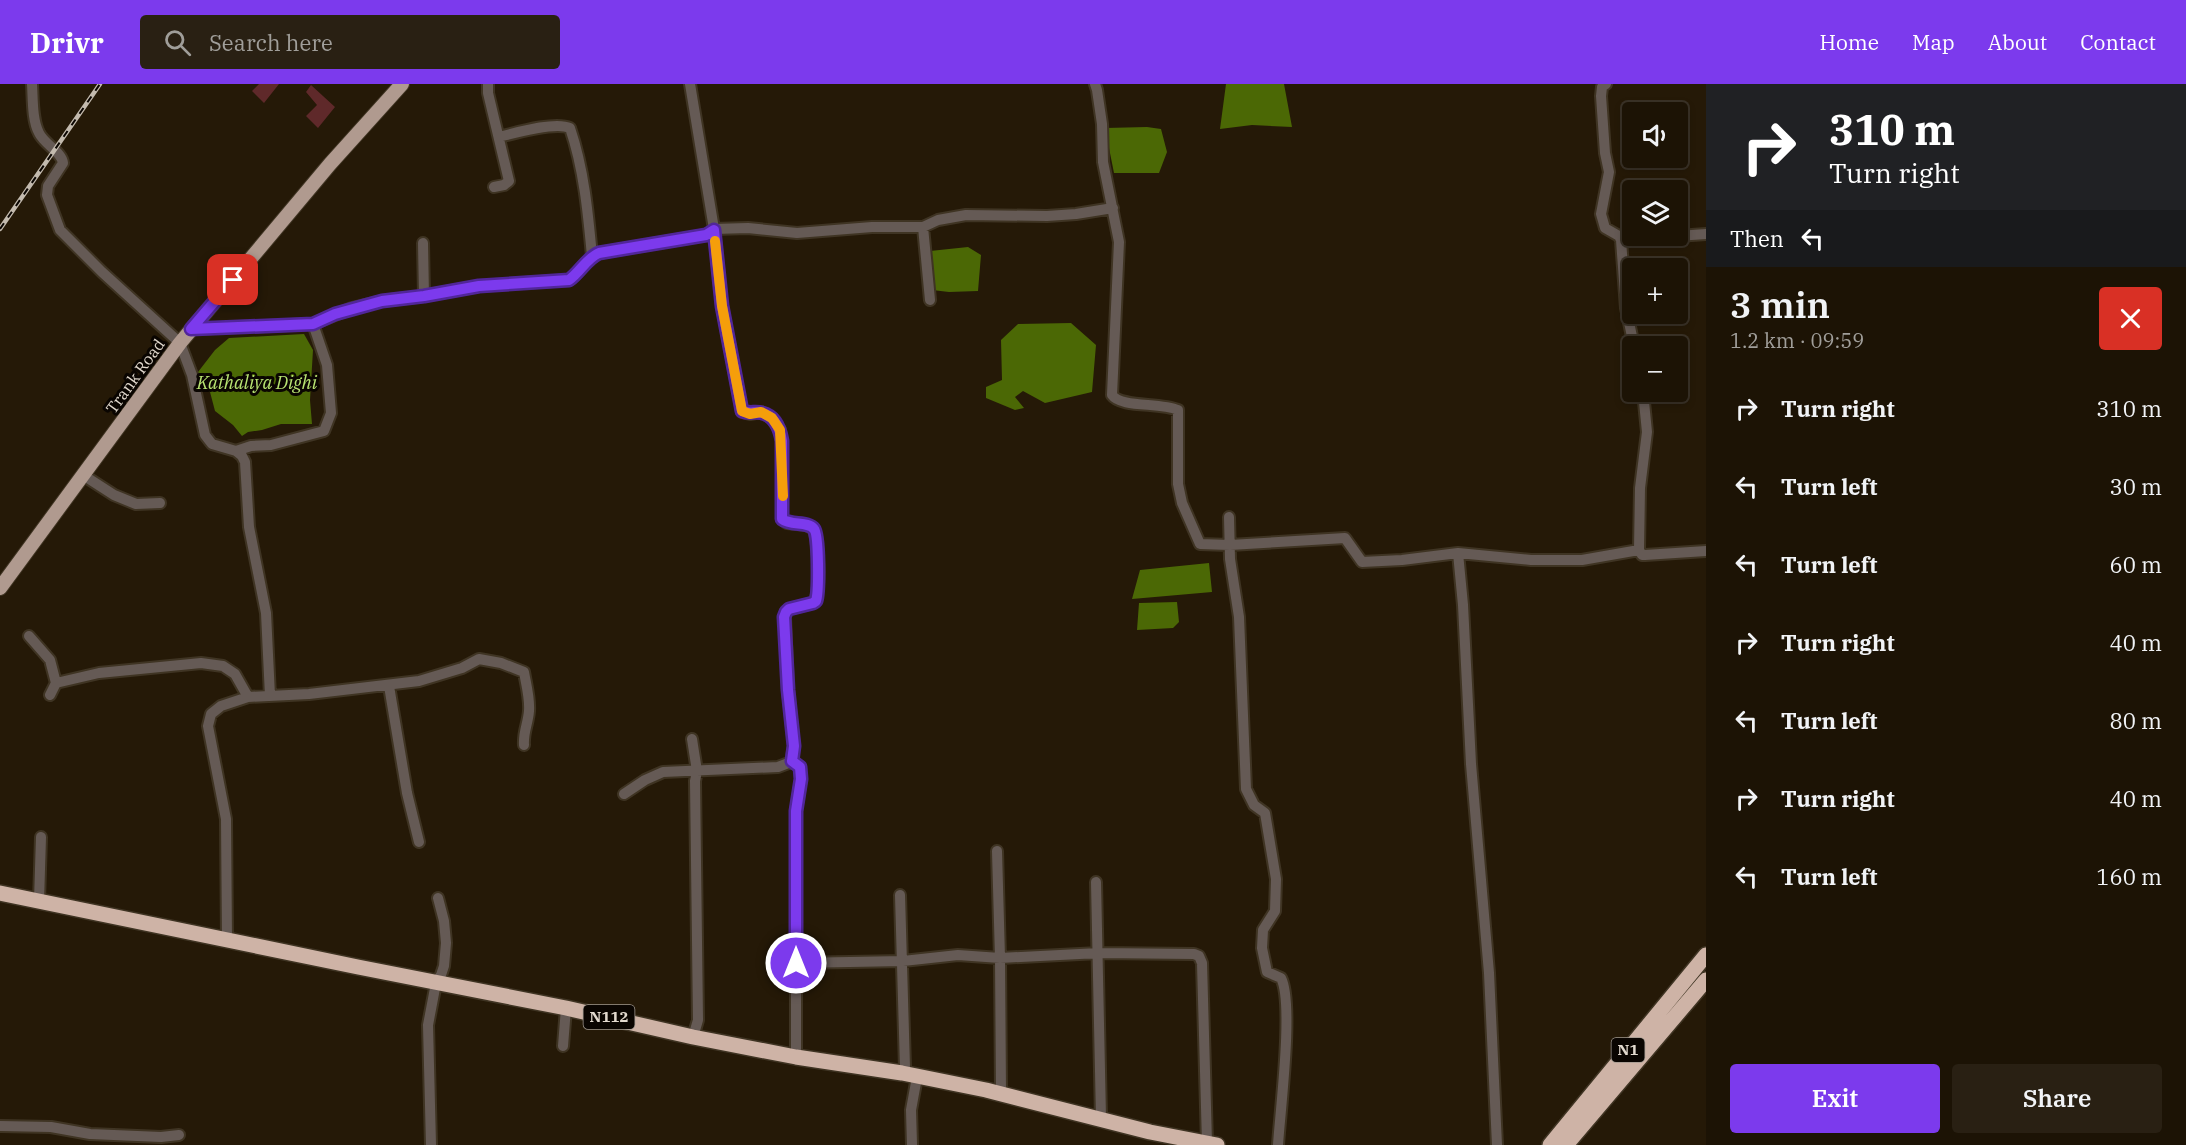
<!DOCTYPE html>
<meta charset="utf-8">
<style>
body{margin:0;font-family:"IBM Plex Serif",serif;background:#292013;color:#f1f3f6;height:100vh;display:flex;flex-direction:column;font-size:22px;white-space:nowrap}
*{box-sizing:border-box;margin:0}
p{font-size:20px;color:#a09e9a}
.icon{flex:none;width:33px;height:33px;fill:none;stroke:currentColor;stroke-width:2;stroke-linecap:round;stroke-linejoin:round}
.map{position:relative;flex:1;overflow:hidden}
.side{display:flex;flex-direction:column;background:#1c1305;width:480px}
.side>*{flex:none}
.hud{background:#202124;color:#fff;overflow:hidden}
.tools{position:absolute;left:1622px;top:18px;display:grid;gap:12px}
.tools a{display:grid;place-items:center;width:66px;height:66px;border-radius:6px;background:#1c1305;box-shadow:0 3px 9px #0003,0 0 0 2px #3a3227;font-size:30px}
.pin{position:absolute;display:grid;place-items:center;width:51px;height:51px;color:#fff;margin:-26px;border-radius:12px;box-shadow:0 3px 9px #0006}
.me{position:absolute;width:66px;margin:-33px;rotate:0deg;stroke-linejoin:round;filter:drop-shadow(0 0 4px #0008)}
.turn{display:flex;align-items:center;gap:21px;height:126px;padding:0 24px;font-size:27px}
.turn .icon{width:78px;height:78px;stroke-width:2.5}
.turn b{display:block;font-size:42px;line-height:51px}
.then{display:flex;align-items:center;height:57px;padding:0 24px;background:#0003;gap:12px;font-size:22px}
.round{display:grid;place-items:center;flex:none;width:63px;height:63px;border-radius:6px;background:#292013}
.headline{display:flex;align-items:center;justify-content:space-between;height:102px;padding:0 24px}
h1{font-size:36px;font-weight:600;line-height:45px}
.button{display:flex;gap:12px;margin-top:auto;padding:12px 24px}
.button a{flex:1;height:69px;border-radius:6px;background:#7c3aed;color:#fff;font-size:24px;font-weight:600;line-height:69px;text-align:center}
.button a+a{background:#292013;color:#f1f3f6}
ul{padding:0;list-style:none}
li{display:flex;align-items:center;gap:18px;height:78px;padding:0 24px}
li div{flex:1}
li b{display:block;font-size:22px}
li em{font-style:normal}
header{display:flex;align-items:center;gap:36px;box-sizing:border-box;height:84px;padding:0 30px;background:#7c3aed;color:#fff}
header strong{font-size:28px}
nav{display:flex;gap:33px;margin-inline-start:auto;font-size:21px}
.search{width:420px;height:54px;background:#292013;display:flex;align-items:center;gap:15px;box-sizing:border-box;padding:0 21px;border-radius:6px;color:#a09e9a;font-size:22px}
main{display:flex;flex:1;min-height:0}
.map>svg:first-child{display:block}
.green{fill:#5f292a}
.water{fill:#4b6805}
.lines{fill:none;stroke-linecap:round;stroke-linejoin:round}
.minor-casing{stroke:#3f3423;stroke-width:14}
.major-casing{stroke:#3f3423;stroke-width:16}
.highway-casing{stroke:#3f3423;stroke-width:18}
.minor{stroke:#655a55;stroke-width:10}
.major{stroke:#b09a8f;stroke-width:14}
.highway{stroke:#ceb3a6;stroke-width:15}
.rail-casing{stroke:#c3baae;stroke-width:4.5}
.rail{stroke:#0a0501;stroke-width:2;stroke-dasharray:7;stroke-linecap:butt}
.route-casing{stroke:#51269a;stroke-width:15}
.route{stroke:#7c3aed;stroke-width:10}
.slow{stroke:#f59e0b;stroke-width:10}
.labels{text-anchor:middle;stroke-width:6;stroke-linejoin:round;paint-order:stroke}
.shield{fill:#0a0501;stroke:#a19990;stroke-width:1.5}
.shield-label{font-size:15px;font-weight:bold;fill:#e2d9ce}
.street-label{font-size:16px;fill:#e2d9ce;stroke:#0a0501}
.water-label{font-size:18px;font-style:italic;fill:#b8e472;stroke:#0a0501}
</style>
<header>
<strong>Drivr</strong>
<div class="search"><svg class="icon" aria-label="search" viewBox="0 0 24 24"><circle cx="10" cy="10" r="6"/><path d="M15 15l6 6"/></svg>Search here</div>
<nav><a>Home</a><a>Map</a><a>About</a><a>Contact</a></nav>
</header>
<main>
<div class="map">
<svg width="1706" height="1061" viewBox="0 0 1706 1061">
<rect width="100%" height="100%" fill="#251907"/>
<path class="green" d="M259,0H279L264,19L252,7Z
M311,1L335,23L318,44L306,32L317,21L306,8Z"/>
<path class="water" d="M1226,0H1284L1292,43L1252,41L1220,45Z
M1147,43L1161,45L1167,68L1159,89H1114L1105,44Z
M968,163L981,171L978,207L949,208L932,206L930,167Z
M1071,239L1096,261L1092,308L1045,319L1023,307L1015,313L1024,324L1015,326L986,314V303L1002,296L1001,256L1018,240Z
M304,250L313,266L310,316L312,340H281L262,346L248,348L242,352L233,341L215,327L210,308L202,302L198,288L215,266L229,254Z
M1209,479L1212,508L1132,515L1140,486Z
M1177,518L1179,538L1173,544L1137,546L1139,519Z"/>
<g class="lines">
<defs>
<path id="minor" d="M32,0C33,15 32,36 39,49C44,60 62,68 63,79L48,102L47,111L60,146L102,188L180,259L192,291L205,351L212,360L236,367L242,372L245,378L249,443L266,529L270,612
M488,0V9L509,97L504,101L494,103
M1095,0L1097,6L1102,40L1103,78L1119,158L1112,311C1121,324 1160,318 1178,326V400L1182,419L1200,460L1230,461L1345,454L1362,478L1402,476L1458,469L1531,476H1582L1639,466
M1606,0L1602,3L1601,12L1605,69L1609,88L1601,130L1605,144L1619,152L1621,156L1626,224L1634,262
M499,53C515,49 555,37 570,44C584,85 588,129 592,172
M923,143L930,216
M1621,156L1706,150
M423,159L424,212
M191,245L313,240L352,224L382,217L424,212L479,202L569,196C580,188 587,174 599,169L706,151L714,145L748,144L797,149L872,143H923L938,136L966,131L1047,132L1076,130L1113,124
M1643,308L1647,348L1640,404L1639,466L1642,471H1645L1706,467
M236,367L251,362L271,361L324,347L331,329L327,281L313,240
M83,391L114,411L136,420L160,419
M1229,433L1230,475L1239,533L1246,705L1254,721L1265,729L1276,795L1275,827L1263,846L1262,864L1267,888L1281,894C1294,919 1280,1028 1278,1061
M1458,469L1463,521L1471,680L1489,889L1497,1061
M29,552L50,576L56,599
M389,602L407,709L419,758
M50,611L56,599L99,589L201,579L223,582L235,590L248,613
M692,655L697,687L695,697L698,936L693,953
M792,677L800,683L801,695L796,727V973
M624,710L645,696L663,688L778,683L791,678L794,662L788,606L785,533L786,527L789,525L813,519C822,509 818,459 814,445L806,441L787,439L782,435V357L780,346L772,334L761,328L750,330L742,328L722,222L714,145L690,0
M997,767L1000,874L1001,1009
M1096,798L1101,1034
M900,811L905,984L902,989
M39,817L41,753
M227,857L226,735L208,642L211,630L221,622L248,613L309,610L419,597L462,584L479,575L501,579L524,588C526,600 530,614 529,627C528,640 523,648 524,661
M796,879L903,877L958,871L1000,874L1099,869L1194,870L1199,872L1202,879L1207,1059
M563,962L566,924
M0,1042L51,1043L90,1050L161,1053L179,1051
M431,1061L428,941L436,899L441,891L444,882L446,859L444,837L438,814
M912,1061L911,1026L917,993"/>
<path id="major" d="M0,504L180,259L330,80L402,0"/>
<path id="highway" d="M0,809L358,883L566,924L693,953L796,973L902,989L986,1006L1150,1048L1217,1061
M1550,1061L1706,871
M1566,1061L1706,896"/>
</defs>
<use href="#minor" class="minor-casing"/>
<use href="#major" class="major-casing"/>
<use href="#highway" class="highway-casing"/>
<use href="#minor" class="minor"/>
<use href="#major" class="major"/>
<use href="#highway" class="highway"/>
<defs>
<path id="rail" d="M0,145L100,0"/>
</defs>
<use href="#rail" class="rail-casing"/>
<use href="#rail" class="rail"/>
</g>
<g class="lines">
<defs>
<path id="route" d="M233,196L191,245L313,240L335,230L382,217L424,212L479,202L569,196C580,188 587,174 599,169L706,151L714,146L722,222L742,327C749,330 756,327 762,329C775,332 780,345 782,357V435C791,442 808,437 814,445C819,451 819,508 816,517L813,519L789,525L786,528L784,533L788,606L794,662L792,677L800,683L801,695L796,727V879"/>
</defs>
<use href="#route" class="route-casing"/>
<use href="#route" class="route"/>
<path class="slow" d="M715,157L722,222L742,327L750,330L761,328L772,334L780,346L783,412"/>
</g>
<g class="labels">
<g class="shield">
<rect x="583.5" y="921" width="51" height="24" rx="4.5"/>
<rect x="1611.5" y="954" width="33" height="24" rx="4.5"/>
</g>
<g class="shield-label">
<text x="609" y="938">N112</text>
<text x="1628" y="971">N1</text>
</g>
<g class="street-label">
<text transform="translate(135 292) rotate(-54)" y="6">Trank Road</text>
</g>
<g class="water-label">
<text x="257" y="305">Kathaliya Dighi</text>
</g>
</g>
</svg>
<div class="tools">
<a><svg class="icon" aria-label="sound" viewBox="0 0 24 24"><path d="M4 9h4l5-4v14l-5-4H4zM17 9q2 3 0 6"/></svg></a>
<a><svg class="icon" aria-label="layers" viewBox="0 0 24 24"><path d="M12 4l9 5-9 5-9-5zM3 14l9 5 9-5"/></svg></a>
<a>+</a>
<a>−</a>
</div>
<div class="pin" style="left:233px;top:196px;background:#d93025"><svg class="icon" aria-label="arrive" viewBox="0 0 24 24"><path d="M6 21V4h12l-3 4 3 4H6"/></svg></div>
<svg class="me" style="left:796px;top:879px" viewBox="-20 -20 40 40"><circle r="17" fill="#7c3aed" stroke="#fff" stroke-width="3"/><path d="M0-11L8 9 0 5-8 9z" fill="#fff"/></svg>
</div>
<section class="side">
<div class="hud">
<div class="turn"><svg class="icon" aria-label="right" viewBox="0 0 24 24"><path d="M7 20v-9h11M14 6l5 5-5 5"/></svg><div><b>310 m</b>Turn right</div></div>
<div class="then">Then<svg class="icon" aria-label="left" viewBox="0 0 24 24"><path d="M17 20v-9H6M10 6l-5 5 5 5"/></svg></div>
</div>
<div class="headline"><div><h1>3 min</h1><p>1.2 km · 09:59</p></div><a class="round" style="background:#d93025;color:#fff"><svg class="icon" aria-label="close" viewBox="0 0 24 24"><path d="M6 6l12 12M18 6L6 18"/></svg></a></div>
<ul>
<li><svg class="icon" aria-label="right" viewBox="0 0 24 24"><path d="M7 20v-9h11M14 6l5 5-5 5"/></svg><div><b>Turn right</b></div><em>310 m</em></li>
<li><svg class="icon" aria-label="left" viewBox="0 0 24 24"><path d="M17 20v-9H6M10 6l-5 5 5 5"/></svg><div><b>Turn left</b></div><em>30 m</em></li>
<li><svg class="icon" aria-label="left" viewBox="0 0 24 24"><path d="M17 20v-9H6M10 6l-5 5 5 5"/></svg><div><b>Turn left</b></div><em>60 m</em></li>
<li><svg class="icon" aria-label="right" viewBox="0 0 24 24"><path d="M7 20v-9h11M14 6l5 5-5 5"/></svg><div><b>Turn right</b></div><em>40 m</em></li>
<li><svg class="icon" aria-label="left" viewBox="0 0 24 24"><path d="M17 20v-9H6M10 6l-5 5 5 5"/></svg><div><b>Turn left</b></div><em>80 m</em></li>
<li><svg class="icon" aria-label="right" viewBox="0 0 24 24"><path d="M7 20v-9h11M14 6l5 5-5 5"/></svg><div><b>Turn right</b></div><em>40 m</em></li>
<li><svg class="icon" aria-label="left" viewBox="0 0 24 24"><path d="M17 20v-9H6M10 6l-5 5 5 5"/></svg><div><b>Turn left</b></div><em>160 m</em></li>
</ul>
<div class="button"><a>Exit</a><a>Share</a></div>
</section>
</main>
